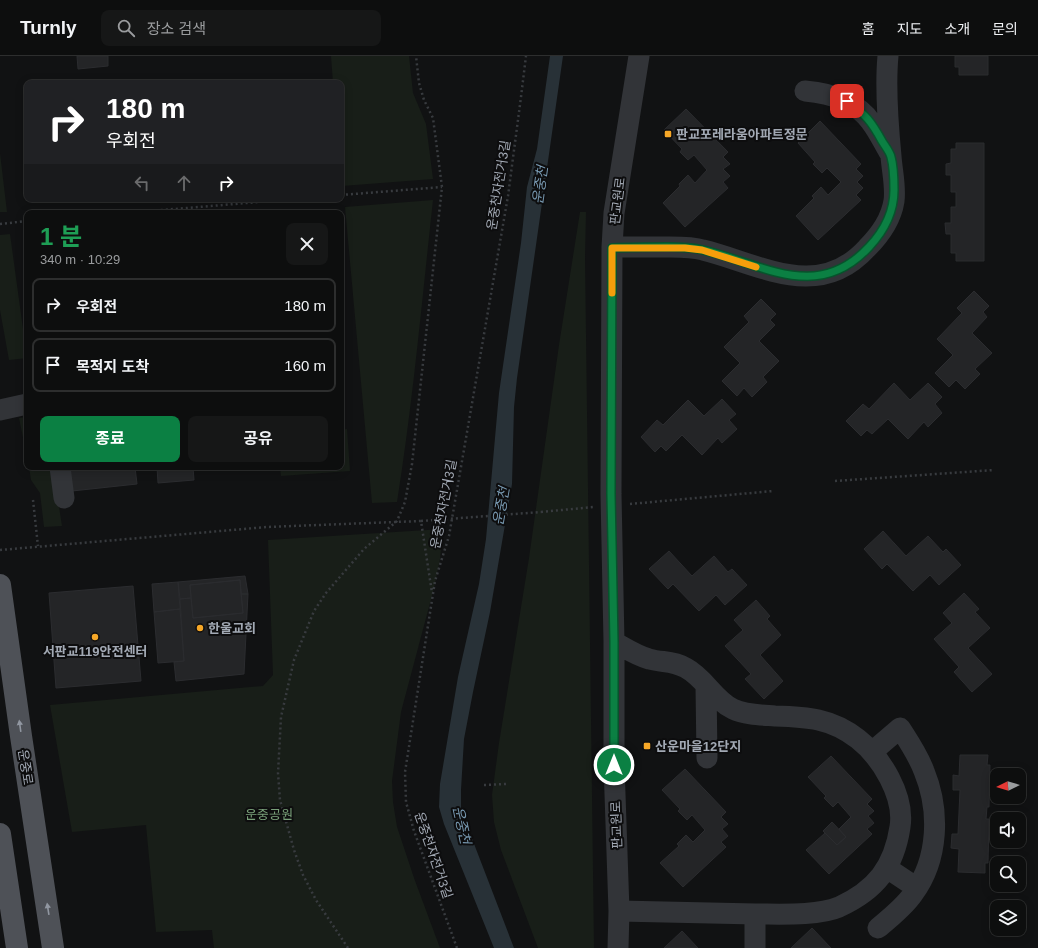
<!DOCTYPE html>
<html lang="ko">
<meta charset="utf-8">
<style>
body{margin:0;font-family:Arial,"Noto Sans KR",sans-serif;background:#161717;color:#f1f3f6;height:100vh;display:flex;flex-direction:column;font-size:15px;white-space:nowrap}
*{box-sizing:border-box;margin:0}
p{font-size:13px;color:#9a9c9e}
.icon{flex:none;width:22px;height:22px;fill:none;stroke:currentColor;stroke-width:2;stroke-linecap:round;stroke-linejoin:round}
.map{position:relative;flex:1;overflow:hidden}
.drawer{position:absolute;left:24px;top:154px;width:320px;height:260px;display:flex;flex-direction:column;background:#0d0e0e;border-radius:8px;box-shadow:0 2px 10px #0003,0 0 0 1px #2d2e2e}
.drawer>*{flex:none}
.hud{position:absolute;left:24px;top:24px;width:320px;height:122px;border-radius:8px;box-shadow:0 2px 10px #0003,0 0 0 1px #2d2e2e;background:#202124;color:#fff;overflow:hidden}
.needle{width:26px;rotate:265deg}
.tools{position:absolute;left:990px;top:712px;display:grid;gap:8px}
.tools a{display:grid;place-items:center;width:36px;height:36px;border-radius:8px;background:#0d0e0e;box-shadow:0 2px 10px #0003,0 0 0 1px #2d2e2e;font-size:20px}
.pin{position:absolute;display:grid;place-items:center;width:34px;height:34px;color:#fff;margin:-17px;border-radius:8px;box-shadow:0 2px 6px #0006}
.me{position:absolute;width:44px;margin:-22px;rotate:0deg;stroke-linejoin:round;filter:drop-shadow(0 0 3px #0008)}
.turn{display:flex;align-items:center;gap:14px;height:84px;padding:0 16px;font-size:18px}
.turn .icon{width:52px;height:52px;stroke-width:2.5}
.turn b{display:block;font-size:28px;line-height:34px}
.lanes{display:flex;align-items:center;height:38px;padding:0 16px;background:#0003;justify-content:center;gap:20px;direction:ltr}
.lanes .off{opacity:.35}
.round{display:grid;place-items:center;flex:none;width:42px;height:42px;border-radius:8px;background:#161717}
.head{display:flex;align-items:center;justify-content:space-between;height:68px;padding:0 16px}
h1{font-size:24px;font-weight:700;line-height:30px;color:#1e9e55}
.action{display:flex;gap:8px;margin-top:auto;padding:8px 16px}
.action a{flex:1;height:46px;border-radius:8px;background:#0b8043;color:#fff;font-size:16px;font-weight:700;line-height:46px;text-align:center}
.action a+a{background:#161717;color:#f1f3f6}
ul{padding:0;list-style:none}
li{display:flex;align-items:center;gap:12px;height:54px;margin:0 8px 6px;padding:0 8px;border:2px solid #2d2e2e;border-radius:8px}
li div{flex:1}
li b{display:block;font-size:15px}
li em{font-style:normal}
header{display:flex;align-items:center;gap:24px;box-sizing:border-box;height:56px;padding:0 20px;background:#0d0e0e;border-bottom:1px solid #2d2e2e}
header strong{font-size:19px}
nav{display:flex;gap:22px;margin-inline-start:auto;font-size:14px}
.search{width:280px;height:36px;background:#161717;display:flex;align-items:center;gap:10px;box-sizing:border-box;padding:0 14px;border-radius:8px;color:#9a9c9e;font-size:15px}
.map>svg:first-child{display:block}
.green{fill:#181e18}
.water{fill:#283137}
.building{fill:#242527;stroke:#2b2c2f}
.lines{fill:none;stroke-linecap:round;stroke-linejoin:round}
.path{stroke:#383b3f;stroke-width:2.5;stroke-dasharray:2 3;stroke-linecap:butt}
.minor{stroke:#323438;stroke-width:21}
.major{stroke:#4e5157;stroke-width:22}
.path-bridge{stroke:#383b3f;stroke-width:2.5;stroke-dasharray:2 3;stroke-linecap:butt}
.oneway{fill:#9197a1}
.route-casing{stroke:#07532c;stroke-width:10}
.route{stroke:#0b8043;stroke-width:7}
.slow{stroke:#f59e0b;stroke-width:7}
.poi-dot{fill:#f6a727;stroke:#0d0d0e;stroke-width:1.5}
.labels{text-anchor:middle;stroke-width:4;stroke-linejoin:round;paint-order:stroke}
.poi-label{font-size:13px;font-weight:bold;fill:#a2a9b4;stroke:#0d0d0e;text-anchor:start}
.street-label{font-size:13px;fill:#a2a9b4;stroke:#0d0d0e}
.park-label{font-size:13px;fill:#79a079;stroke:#0d0d0e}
.water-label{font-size:14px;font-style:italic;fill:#7899b1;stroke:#0d0d0e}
</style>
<header>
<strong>Turnly</strong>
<div class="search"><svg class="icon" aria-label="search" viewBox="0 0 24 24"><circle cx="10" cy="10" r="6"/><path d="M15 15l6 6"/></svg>장소 검색</div>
<nav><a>홈</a><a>지도</a><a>소개</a><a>문의</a></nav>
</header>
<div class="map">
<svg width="1038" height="892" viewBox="0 0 1038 892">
<rect width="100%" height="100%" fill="#111213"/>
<path class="green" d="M331,0H409L413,37L426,68L433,123L342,130L341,27H333Z
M0,97L7,156H0Z
M433,144C422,244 413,346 397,446L372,447L345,151Z
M580,156H586L585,202L594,892H538L501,794L494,766L492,739L499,687L529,502L559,289Z
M10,178L27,302L9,304L0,254V179Z
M27,361V401L19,362Z
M347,373L350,415L281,420L280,411H341V374Z
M29,411H53L62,470L44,471L40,437L31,424Z
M443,473L440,503L434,532L401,656L392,725L393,746L397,771L414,822L440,892H214L212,874L156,876L146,769L72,776L50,649L263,630L273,619L268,484Z"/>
<path class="water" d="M550,0H563L517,322L514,351L512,428L490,556L473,636L464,683L461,734V754L514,892H494L444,768L439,751L440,728L458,621L479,528L486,483L499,337L521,187L527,131L537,93Z"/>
<path class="building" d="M77,0H108V10L78,13Z
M955,0H988V19H959V11H955Z
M686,53L728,96L723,101L730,108L723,113L730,120L723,126L728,132L685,171L663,147L680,130L679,128L688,119L695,127L707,114L694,99L688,104L680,96L682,93L664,74Z
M820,65L861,108L856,113L863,120L857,126L863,132L856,139L861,144L818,184L796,160L814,142L812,140L821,131L828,139L841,126L827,112L822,117L813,108L815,106L798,87Z
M956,87H984V205H956V197H951V178H946L945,167H951V151H956V136H951V119H946V108L951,107V93H956Z
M974,235L989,250L983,256L987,261L972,277L992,297L975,313L980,318L965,333L956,324L949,331L935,317L953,299L937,283L962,257L957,252Z
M761,243L776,258L770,264L775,269L759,285L779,305L763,321L767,326L752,341L744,332L737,340L722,325L740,307L724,291L749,266L744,260Z
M894,327L910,344L928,327L942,341L935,348L942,357L928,371L924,366L908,383L888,363L872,378L867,374L861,380L846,365L863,348L869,353Z
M722,343L736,358L729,364L737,373L722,387L718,382L702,399L682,379L666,395L661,390L655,396L641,381L657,364L663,369L688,344L704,360Z
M64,411H135L137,428L72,435Z
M157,411H193L194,424L158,427Z
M883,475L906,500L928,480L943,496L946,493L961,509L939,529L930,519L913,535L887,508L882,513L864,493Z
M669,495L692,520L714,500L728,516L732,513L747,529L725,549L716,539L699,555L673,528L668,533L649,513Z
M245,520L248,538H241L240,524L190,529L191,542L180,543L178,526Z
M240,524L243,557L193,562L190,529Z
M178,526L180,553L154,556L152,528Z
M133,530L141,625L56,632L49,537Z
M964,537L979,553L975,556L990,572L968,592L992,618L972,636L954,616L959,611L934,583L952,567L943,557Z
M241,538H248L244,618L176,625L174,606L184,605L180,543L191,542L193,562L243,557Z
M756,544L770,560L767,563L781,579L760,599L783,625L764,643L745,623L751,618L725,590L743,574L734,564Z
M180,553L184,605L158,607L154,556Z
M960,699H988L987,709H990L989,751H987L986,763H989L988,807H985V817L958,816L959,793L951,792L952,778H958L960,734H953V719L959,720Z
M831,700L872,743L867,748L874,755L868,760L874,767L867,773L872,778L829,818L806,794L825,777L837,789L846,781L839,773L851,761L838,746L833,751L824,742L826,740L808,721Z
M685,713L726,756L721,761L728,768L722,773L728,780L721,786L726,791L683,831L660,807L679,790L677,788L686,779L693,786L705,774L692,759L687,764L678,755L680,753L662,734Z
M832,766L846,781L837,789L823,775Z
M812,872L831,892H791Z
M682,875L698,892H664Z"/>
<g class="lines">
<path class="path" d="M341,139L442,131
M126,157L295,143
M0,168L27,165
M835,425L994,414
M33,444L38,490
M630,448L773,435
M541,456L593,451
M0,494L267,471L421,465L432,537
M484,729L506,728
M348,892L316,844L303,819L294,794L280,744L278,717L281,661L294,604L314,555L326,537L364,493L397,465L405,446L412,408L442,131L433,62L424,44L419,27L416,0
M457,892L414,775L406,746L405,716L435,525L449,480L508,140L521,41L526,0"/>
<path class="minor" d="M805,35C829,37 856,45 871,66C878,75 883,86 889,96
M612,191C632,191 651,191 670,191C681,191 693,191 703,194C760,208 818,246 867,192C880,179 891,164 894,145C896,131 892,115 891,100C888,69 885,31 888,0
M0,354L27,348
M60,411L64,442
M614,586C625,592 637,600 649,603C663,607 672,604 686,612C705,622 714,644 733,653C746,659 761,659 775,660C807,661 831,662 858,683C881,701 905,740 900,771C894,811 876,834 839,851C818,860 780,858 756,858C710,857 665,856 619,855
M706,630L707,702
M872,696L900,672C909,686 918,699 924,715C940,754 939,803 913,838C904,851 890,862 878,872
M887,812L917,832
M755,858V892
M618,892L619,855L614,709V586L611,438L612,191L614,157L639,0"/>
<path class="major" d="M0,529L21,680L53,892
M0,778L17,892"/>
<path class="path-bridge" d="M421,465L541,456"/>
</g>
<defs><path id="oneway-solid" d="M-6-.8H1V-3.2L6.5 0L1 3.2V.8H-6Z"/></defs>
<g class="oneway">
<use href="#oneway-solid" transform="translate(20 670) rotate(-98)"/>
<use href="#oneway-solid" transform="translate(48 853) rotate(-99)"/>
</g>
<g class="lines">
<defs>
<path id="route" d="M614,709V586L611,438L612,192C631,191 649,191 667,191C679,191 691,191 703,194C763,208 817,247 869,191C884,175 894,157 894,134C894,124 894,112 891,101C890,96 885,90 882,85C871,65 866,59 847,45"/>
</defs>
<use href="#route" class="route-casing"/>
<use href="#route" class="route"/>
<path class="slow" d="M612,237V192H685L702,194L756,211"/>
</g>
<g class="poi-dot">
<rect x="664" y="74" width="8" height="8" rx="2"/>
<circle cx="200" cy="572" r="4"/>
<circle cx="95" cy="581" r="4"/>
<rect x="643" y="686" width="8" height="8" rx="2"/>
</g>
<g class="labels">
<g class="poi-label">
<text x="676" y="83">판교포레라움아파트정문</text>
<text x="208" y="577">한울교회</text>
<text x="95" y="600" text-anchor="middle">서판교119안전센터</text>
<text x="655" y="695">산운마을12단지</text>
</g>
<g class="street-label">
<text transform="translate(498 129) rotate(-81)" y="5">운중천자전거3길</text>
<text transform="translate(617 145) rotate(-83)" y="5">판교원로</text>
<text transform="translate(443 448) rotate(-79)" y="5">운중천자전거3길</text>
<text transform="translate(26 711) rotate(81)" y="5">운중로</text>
<text transform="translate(616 769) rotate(-92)" y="5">판교원로</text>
<text transform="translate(434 799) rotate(71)" y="5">운중천자전거3길</text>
</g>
<g class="park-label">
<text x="269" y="763">운중공원</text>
</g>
<g class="water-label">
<text transform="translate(540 129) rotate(-82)" y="5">운중천</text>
<text transform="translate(501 450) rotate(-80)" y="5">운중천</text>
<text transform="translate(462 769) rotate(78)" y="5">운중천</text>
</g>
</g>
</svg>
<div class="tools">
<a><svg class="needle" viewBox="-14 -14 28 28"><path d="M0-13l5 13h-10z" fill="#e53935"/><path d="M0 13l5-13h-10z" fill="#9a9c9e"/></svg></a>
<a><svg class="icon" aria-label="sound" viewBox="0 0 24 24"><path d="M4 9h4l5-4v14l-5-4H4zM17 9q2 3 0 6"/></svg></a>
<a><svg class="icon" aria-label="search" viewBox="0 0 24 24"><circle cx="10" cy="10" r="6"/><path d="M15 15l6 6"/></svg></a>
<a><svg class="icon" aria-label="layers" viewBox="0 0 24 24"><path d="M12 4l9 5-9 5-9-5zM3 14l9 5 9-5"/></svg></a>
</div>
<div class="pin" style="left:847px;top:45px;background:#d93025"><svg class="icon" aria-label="arrive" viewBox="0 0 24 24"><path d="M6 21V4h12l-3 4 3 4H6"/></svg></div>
<svg class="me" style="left:614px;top:709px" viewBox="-20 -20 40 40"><circle r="17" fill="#0b8043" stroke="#fff" stroke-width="3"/><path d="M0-11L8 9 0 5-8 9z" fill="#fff"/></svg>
<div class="hud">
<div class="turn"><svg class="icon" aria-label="right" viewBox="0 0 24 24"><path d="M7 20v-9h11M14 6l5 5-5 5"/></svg><div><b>180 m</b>우회전</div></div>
<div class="lanes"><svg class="icon off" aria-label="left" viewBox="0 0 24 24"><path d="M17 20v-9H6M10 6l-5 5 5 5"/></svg><svg class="icon off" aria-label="ahead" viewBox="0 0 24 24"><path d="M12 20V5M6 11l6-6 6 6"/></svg><svg class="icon" aria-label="right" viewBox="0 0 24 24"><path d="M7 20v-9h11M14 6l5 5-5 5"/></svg></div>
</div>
<section class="drawer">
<div class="head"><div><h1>1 분</h1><p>340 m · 10:29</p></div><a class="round"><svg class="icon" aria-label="close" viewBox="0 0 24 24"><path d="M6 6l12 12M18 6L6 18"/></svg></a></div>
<ul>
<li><svg class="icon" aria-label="right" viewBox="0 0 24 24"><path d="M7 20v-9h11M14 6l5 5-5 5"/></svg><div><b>우회전</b></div><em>180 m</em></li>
<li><svg class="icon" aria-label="arrive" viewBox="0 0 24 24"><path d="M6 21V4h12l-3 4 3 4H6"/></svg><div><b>목적지 도착</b></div><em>160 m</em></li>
</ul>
<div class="action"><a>종료</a><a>공유</a></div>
</section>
</div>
